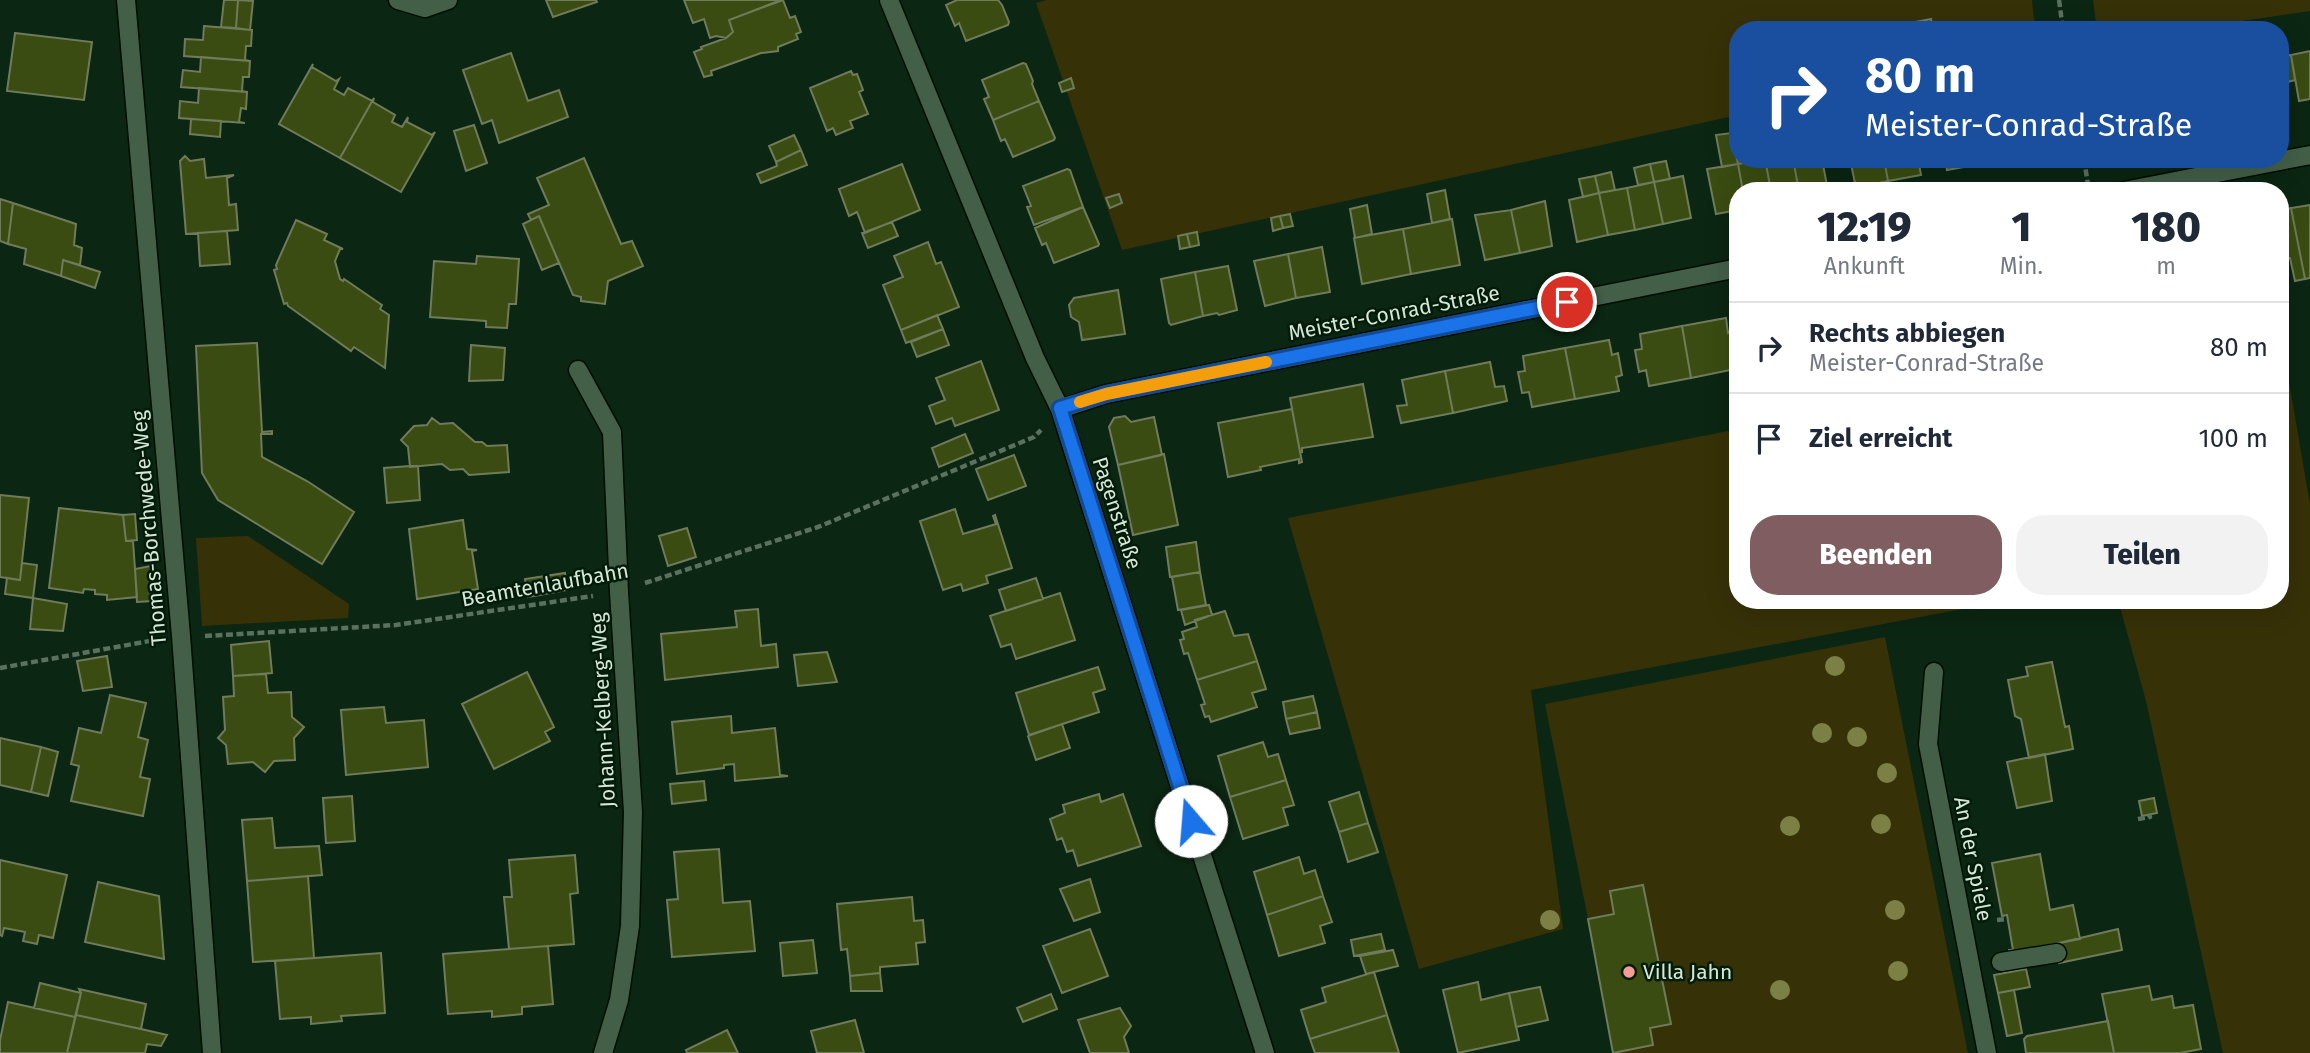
<!DOCTYPE html>
<html lang="de">
<meta charset="utf-8">
<style>
body{margin:0;font-family:"Fira Sans",sans-serif;background:#f2f2f3;color:#1f2937;height:100vh;display:flex;flex-direction:column;font-size:26px;white-space:nowrap}
*{box-sizing:border-box;margin:0}
p{font-size:23px;color:#747a83}
.icon{flex:none;width:38px;height:38px;fill:none;stroke:currentColor;stroke-width:2;stroke-linecap:round;stroke-linejoin:round}
.map{position:relative;flex:1;overflow:hidden}
.details{position:absolute;left:1729px;top:182px;width:560px;height:427px;display:flex;flex-direction:column;background:#fff;border-radius:28px;box-shadow:0 7px 28px #0002}
.details>*{flex:none}
.top-card{position:absolute;left:1729px;top:21px;width:560px;height:147px;border-radius:28px;box-shadow:0 7px 28px #0002;background:#1a4fa0;color:#fff;overflow:hidden}
.pin{position:absolute;display:grid;place-items:center;width:60px;height:60px;color:#fff;margin:-30px;border:4px solid #fff;border-radius:50%;box-shadow:0 2px 7px #0007}
.me{position:absolute;width:77px;margin:-38px;rotate:342deg;stroke-linejoin:round;filter:drop-shadow(0 0 5px #0008)}
.turn{display:flex;align-items:center;gap:24px;height:147px;padding:0 21px;font-size:32px}
.turn .icon{width:91px;height:91px;stroke-width:2.5}
.turn b{display:block;font-size:49px;line-height:60px}
.eta{display:flex;justify-content:space-evenly;align-items:center;height:119px;text-align:center}
.eta b{font-size:42px;font-weight:800;line-height:49px}
.primary-button{display:flex;gap:14px;margin-top:auto;padding:14px 21px}
.primary-button a{flex:1;height:80px;border-radius:28px;background:#7f5d61;color:#fff;font-size:28px;font-weight:800;line-height:80px;text-align:center}
.primary-button a+a{background:#f2f2f3;color:#1f2937}
ul{padding:0;list-style:none}
li{display:flex;align-items:center;gap:21px;height:91px;padding:0 21px;border-top:2px solid #e0e1e3}
li div{flex:1}
li b{display:block;font-size:26px}
li em{font-style:normal}
.map>svg:first-child{display:block}
.green{fill:#373108}
.building{fill:#3a4c11;stroke:#6f7b5b;stroke-width:2}
.lines{fill:none;stroke-linecap:round;stroke-linejoin:round}
.service-casing{stroke:#000e01;stroke-width:21}
.minor-casing{stroke:#000e01;stroke-width:21}
.path{stroke:#5a7160;stroke-width:4.5;stroke-dasharray:7 3.5;stroke-linecap:butt}
.service{stroke:#435f48;stroke-width:18}
.minor{stroke:#435f48;stroke-width:18}
.tree{fill:#7c8045}
.route-casing{stroke:#114b97;stroke-width:18}
.route{stroke:#1a73e8;stroke-width:12}
.slow{stroke:#f59e0b;stroke-width:12}
.poi-dot{fill:#f59c94;stroke:#031c09;stroke-width:2.5}
.labels{text-anchor:middle;stroke-width:5;stroke-linejoin:round;paint-order:stroke}
.street-label{font-size:21px;fill:#d6e6d8;stroke:#031c09}
.poi-label{font-size:21px;fill:#d6e6d8;stroke:#031c09;text-anchor:start}
</style>
<div class="map">
<svg width="2310" height="1053" viewBox="0 0 2310 1053">
<rect width="100%" height="100%" fill="#0b2612"/>
<path class="green" d="M1047,0H2032L2035,30H1738V115L1122,250L1036,3Z
M2093,0H2310V11L2180,30H2097Z
M2280,330L2310,504V1053H2223L2146,701L2118,600H2280Z
M1738,429V600H2011L1531,690L1563,929L1419,969L1288,518Z
M248,536L349,604L348,618L202,626L196,538Z
M1885,637L1968,1053H1613L1653,1045L1650,1028L1671,1024L1643,885L1610,891L1614,914L1588,919L1545,704Z"/>
<path class="building" d="M224,0H238L236,28L221,27Z
M238,0L253,1L250,30L236,28Z
M546,0H596L597,2L553,17Z
M684,0H781L729,20L733,32L726,38L716,36L710,38L704,19L693,23Z
M783,0L790,18L795,16L801,32L796,34L798,39L778,47V51L761,53L711,71L712,75L704,77L694,52L702,49L701,47L726,38L733,32L729,20Z
M957,0H998L1002,5L1009,22L1008,25L966,41L959,23L955,26L946,5Z
M1931,19L1933,30H1900V25Z
M204,26L252,30L251,46H246L245,60L250,61L184,56L185,39L203,40Z
M15,33L92,42L84,100L7,91Z
M2310,51V99L2299,101L2291,55Z
M511,53L528,101L559,90L568,117L499,143L492,120L482,124L463,70Z
M2291,55L2295,80L2284,83L2280,57Z
M201,57L250,61L249,77H243L242,91L247,92L181,87L183,70L200,72Z
M1023,63L1026,64L1033,81L1032,84L1039,101L993,120L984,99L989,97L982,80Z
M313,64L312,67L336,81L339,79L334,89L344,95L348,88L372,101L374,98L340,158L279,124Z
M851,71L853,75L857,74L863,90L859,92L868,114L850,121L853,128L836,135L833,128L827,131L810,88Z
M1071,78L1074,88L1062,92L1059,83Z
M199,88L247,92L246,109L241,108L239,122L245,123L179,118L180,101L198,103Z
M374,98L373,102L395,115L392,122L402,127L408,117L407,122L432,135L435,132L401,192L340,158Z
M1039,101L1055,138L1054,140L1013,157L1005,139L1001,141L993,120Z
M191,119L221,121L220,137L190,134Z
M474,125L487,163L466,171L454,131Z
M1738,131V159H1751V161L1738,164L1731,133Z
M1731,133L1738,164L1722,167L1716,135Z
M794,135L801,150L776,162L769,146Z
M801,150L807,165L761,183L757,174L777,166L776,162Z
M185,156L190,161L204,159L206,178L234,175L227,178L229,205L236,204L238,230L186,234L180,161Z
M584,158L621,244L632,241L643,266L608,281L605,304L581,301V297L573,295L539,216L531,220L528,214L549,205L537,178Z
M1765,159L1771,191H1743L1738,164Z
M1765,159H1793L1799,191H1771Z
M1793,159H1822L1828,191H1799Z
M1850,159H1884L1888,181L1856,188Z
M1884,159H1918L1921,175L1888,181Z
M1945,159H1974L1975,165L1947,170Z
M1666,161L1670,179L1654,182L1650,164Z
M902,164L920,210L865,233L857,212L849,216L839,189Z
M1650,164L1654,182L1638,185L1634,168Z
M1738,164L1743,191H1738V210L1716,214L1707,169Z
M1067,169L1070,170L1083,207L1034,225L1027,207L1031,206L1023,186Z
M1611,172L1615,190L1599,193L1595,176Z
M1595,176L1599,193L1583,197L1579,179Z
M1683,176L1691,218L1663,224L1654,182Z
M1654,182L1663,224L1635,230L1627,188Z
M1627,188L1635,230L1608,235L1599,193Z
M1445,190L1450,219L1432,223L1427,194Z
M1599,193L1608,235L1577,242L1569,200Z
M1119,194L1122,203L1110,208L1106,198Z
M0,199L13,203L8,244L0,241Z
M1545,201L1552,246L1520,253L1511,210Z
M13,203L76,224L74,245L82,248L80,265L63,260L61,276L24,264L26,249L8,244Z
M1367,205L1372,234L1355,238L1350,209Z
M2310,205V278L2305,279L2291,208Z
M1083,207L1099,244L1098,246L1054,263L1046,243L1042,245L1035,228Z
M2291,208L2305,279L2295,281L2290,258L2280,259V210Z
M1511,210L1520,253L1485,260L1475,215Z
M1290,214L1293,226L1283,228L1280,216Z
M539,216L559,263L542,270L523,224Z
M1280,216L1283,228L1273,231L1271,218Z
M1452,219L1460,265L1411,274L1403,229Z
M296,220L327,234L324,240L343,249H340L335,261L340,279L343,281L344,279L382,305L380,309L389,315L385,368L354,347L351,351L288,306L287,303L284,304L274,270L277,269L276,265Z
M892,222L898,236L868,248L862,233Z
M1403,229L1411,274L1362,284L1354,238Z
M227,231L230,264L200,266L198,233Z
M1197,232L1199,245L1190,247L1187,234Z
M1187,234L1190,247L1180,249L1178,236Z
M928,242L936,264L941,262L959,307L901,330L883,285L903,277L894,256Z
M1322,247L1330,292L1296,298L1288,254Z
M1288,254L1296,298L1265,306L1254,261Z
M477,256L519,259L516,304H509L507,328L486,327V321L430,317L434,261L476,264Z
M63,260L100,272L95,288L61,276Z
M1228,266L1237,310L1219,315L1217,313L1203,316L1195,272Z
M1195,272L1203,316L1171,325L1169,323L1161,279Z
M1118,290L1125,334L1082,340L1079,322L1071,317L1069,305L1074,298Z
M937,315L943,329L906,343L901,330Z
M1726,318L1728,333L1735,331L1738,347V353L1733,354L1735,369L1691,378L1682,326Z
M1682,326L1691,378L1649,386L1646,370L1639,372L1635,350L1642,349L1640,334Z
M943,329L949,345L917,357L911,342Z
M1609,340L1612,355L1618,353L1622,375L1616,377L1619,391L1575,399L1565,348Z
M257,343L262,432L272,431V434H261L262,457L307,481L354,512L322,564L218,500L202,473L196,346Z
M471,345L505,348L503,380L469,381Z
M1565,348L1575,399L1532,407L1529,392L1522,393L1518,372L1525,371L1523,356Z
M981,361L999,410L955,426L952,418L936,424L929,406L945,400L936,378Z
M1490,362L1495,387L1504,386L1507,401L1453,413L1445,371Z
M1445,371L1453,413L1401,423L1397,406L1407,405L1402,380Z
M1363,384L1373,437L1302,448V452H1300L1290,398Z
M1292,409L1302,462L1299,463V459L1260,467L1261,470L1228,477L1218,423Z
M1125,416L1131,422L1154,417L1162,455L1118,465L1109,427L1114,418Z
M432,418L440,424L453,423L475,442H482L487,446L507,445L509,472L469,475L463,469L450,470L442,464L410,467L408,447L401,440L414,426L427,425Z
M965,434L973,453L939,467L932,448Z
M1164,454L1178,525L1133,535L1118,465Z
M1014,455L1026,486L988,500L976,469Z
M410,466H418L420,500L387,503L384,468Z
M0,495L29,498L20,580L0,577Z
M59,508L123,515L126,541H133L137,597L107,600V595L95,594V590L84,589L83,593L49,588Z
M955,509L963,534L996,524L993,516L995,515L1012,568L986,576L988,583L963,591L961,584L943,590L920,521Z
M135,514L137,540L126,541L123,515Z
M463,520L467,549L477,550L472,551L478,589L417,599L409,529Z
M687,528L696,557L668,566L659,536Z
M1196,542L1200,572L1170,577L1166,547Z
M22,563L37,565L33,598L5,594L7,578L20,580Z
M151,566L153,601L137,602L135,569Z
M1200,572L1206,605L1178,610L1172,577Z
M565,573L567,590L528,597L525,579Z
M1036,578L1043,599L1006,611L999,590Z
M1060,593L1075,640L1016,659L1011,644L1001,647L990,616Z
M33,598L67,604L63,631L30,629Z
M1209,605L1212,615L1185,625L1181,610Z
M758,609L761,646L776,644L778,667L665,680L661,634L737,627L735,611Z
M1225,611L1234,636L1248,634L1257,661L1197,680L1188,653L1184,654L1180,640L1184,639L1182,632L1197,627L1195,620Z
M269,641L272,673L233,676L231,645Z
M827,652L837,682L798,686L794,655Z
M107,656L112,687L83,691L77,661Z
M1257,661L1266,689L1252,693L1257,707L1211,722L1209,716L1205,717L1201,705L1205,704L1197,680Z
M2052,662L2065,727L2069,726L2073,749L2029,758L2021,719L2015,716L2008,680L2028,676L2026,667Z
M1098,667L1105,689L1093,693L1099,712L1029,735L1016,693Z
M527,672L554,727L545,732L550,741L494,769L462,704Z
M266,674L268,693L291,692L292,717L304,727L294,738L295,760L274,761L265,772L253,762L228,764L226,745L218,738L225,730L223,697L234,696L233,676Z
M110,695L146,703L138,737L148,740L140,777L150,779L143,816L71,801L79,766L71,764L79,728L101,733Z
M1313,696L1317,712L1286,719L1283,702Z
M384,707L386,723L424,720L428,767L346,775L341,710Z
M1317,712L1320,728L1290,734L1286,719Z
M731,716L732,733L775,728L780,775L788,776L735,781L734,764L724,765V768L677,774L672,722Z
M1062,724L1070,748L1036,760L1028,736Z
M0,738L41,747L31,792L0,785Z
M1263,742L1268,757L1278,754L1286,780L1230,797L1218,756Z
M41,747L58,752L48,796L31,792Z
M2045,754L2052,801L2017,808L2007,762Z
M1286,780L1294,805L1283,808L1288,825L1243,839L1230,797Z
M704,781L706,800L672,804L670,784Z
M1359,792L1368,823L1339,832L1329,802Z
M1099,794L1101,802L1123,794L1141,846L1078,866L1073,850L1067,852L1062,838L1057,840L1050,819L1065,813L1063,805Z
M352,796L355,841L326,843L323,798Z
M2154,798L2157,813L2142,816L2139,801Z
M272,818L275,848L319,846L322,875L247,881L242,820Z
M1368,823L1378,852L1348,862L1339,832Z
M719,849L723,903L750,901L755,951L672,957L667,900L678,899L674,852Z
M2040,854L2050,910L2073,905L2080,939L2009,953V950H2013L2007,915L2002,916L1992,863Z
M575,855L578,893L570,894L574,944L509,949L504,897H512L509,860Z
M1299,857L1304,874L1315,870L1323,896L1267,915L1254,872Z
M0,860L67,875L53,938L39,935L37,944L23,941L25,932L4,928L2,936L0,935Z
M308,876L314,958L253,962L247,881Z
M1090,879L1100,912L1074,921L1060,889Z
M98,882L159,896L164,959L85,942Z
M1643,885L1671,1024L1650,1028L1653,1045L1613,1053L1588,919L1614,914L1610,891Z
M1323,896L1332,922L1320,926L1325,943L1279,956L1267,915Z
M912,897L914,921L923,920L925,942L916,943L918,964L880,967V973L850,976L847,949L841,950L837,904Z
M1090,929L1108,976L1062,993L1043,946Z
M2118,929L2122,950L2059,963L2055,944Z
M1381,934L1385,950L1354,956L1351,940Z
M813,940L817,973L783,976L780,943Z
M548,946L553,1004L522,1007V1014L492,1017V1011L448,1014L443,954Z
M1393,950L1398,966L1366,974L1360,956Z
M381,953L385,1013L341,1016L342,1021L311,1024V1017L280,1019L275,961Z
M2026,969L2030,987L1998,993L1994,975Z
M1374,972L1387,1015L1310,1039L1301,1010L1326,1002L1322,988Z
M880,973L882,991H851L850,976Z
M1478,982L1481,1000L1509,993L1519,1040L1458,1053L1443,990Z
M40,983L81,993L75,1017L34,1008Z
M2149,986L2152,1000L2172,996L2174,1008L2193,1005L2201,1049L2180,1053H2114L2102,994Z
M1540,987L1548,1020L1516,1027L1509,993Z
M79,989L146,1004L141,1029L76,1015L81,993Z
M2014,990L2022,1033L2007,1036L1998,993Z
M1051,994L1057,1009L1023,1022L1017,1008Z
M8,1002L75,1017L67,1053H0V1040Z
M1120,1008L1131,1026L1124,1037L1129,1053H1090L1078,1020Z
M76,1015L141,1029L167,1035L161,1046L147,1044L145,1053H67Z
M1387,1015L1399,1053H1315L1310,1039Z
M855,1020L864,1053H817L811,1031Z
M2108,1021L2114,1053H2026L2024,1039L2027,1036Z
M727,1030L738,1053H687L686,1050Z"/>
<g class="lines">
<defs>
<path id="service" d="M2001,962L2057,953"/>
<path id="minor" d="M126,0L181,636L212,1053
M398,0L425,8L448,0
M889,0L1035,358L1060,409L1265,1053
M2124,191L2310,155
M578,370L612,432L619,592L633,812L630,926L619,1000L603,1053
M1060,409L1106,394L1738,268
M1934,672L1928,744L1987,1053"/>
</defs>
<use href="#service" class="service-casing"/>
<use href="#minor" class="minor-casing"/>
<path class="path" d="M2059,0L2063,30
M2084,159L2089,191
M645,583L818,527L1034,437L1041,430
M205,636L396,625L593,596
M0,668L155,640
M2138,819L2150,817L2149,815
M1997,920L2007,919"/>
<use href="#service" class="service"/>
<use href="#minor" class="minor"/>
</g>
<g class="tree">
<circle cx="1835" cy="666" r="10"/>
<circle cx="1822" cy="733" r="10"/>
<circle cx="1857" cy="737" r="10"/>
<circle cx="1887" cy="773" r="10"/>
<circle cx="1881" cy="824" r="10"/>
<circle cx="1790" cy="826" r="10"/>
<circle cx="1895" cy="910" r="10"/>
<circle cx="1550" cy="920" r="10"/>
<circle cx="1898" cy="971" r="10"/>
<circle cx="1780" cy="990" r="10"/>
</g>
<g class="lines">
<defs>
<path id="route" d="M1191,821L1060,408L1106,394L1567,302"/>
</defs>
<use href="#route" class="route-casing"/>
<use href="#route" class="route"/>
<path class="slow" d="M1080,402L1106,394L1266,362"/>
</g>
<circle class="poi-dot" cx="1629" cy="972" r="7"/>
<g class="labels">
<g class="street-label">
<text transform="translate(1394 313) rotate(-11)" y="7">Meister-Conrad-Straße</text>
<text transform="translate(1117 513) rotate(72)" y="7">Pagenstraße</text>
<text transform="translate(149 528) rotate(-95)" y="7">Thomas-Borchwede-Weg</text>
<text transform="translate(545 585) rotate(-10)" y="7">Beamtenlaufbahn</text>
<text transform="translate(603 710) rotate(-93)" y="7">Johann-Kelberg-Weg</text>
<text transform="translate(1973 859) rotate(79)" y="7">An der Spiele</text>
</g>
<g class="poi-label">
<text x="1643" y="979">Villa Jahn</text>
</g>
</g>
</svg>
<div class="pin" style="left:1567px;top:302px;background:#d93025"><svg class="icon" aria-label="arrive" viewBox="0 0 24 24"><path d="M6 21V4h12l-3 4 3 4H6"/></svg></div>
<svg class="me" style="left:1191px;top:821px" viewBox="-20 -20 40 40"><circle r="19" fill="#fff"/><path d="M0-13L10 11 0 6-10 11z" fill="#1a73e8"/></svg>
<div class="top-card">
<div class="turn"><svg class="icon" aria-label="right" viewBox="0 0 24 24"><path d="M7 20v-9h11M14 6l5 5-5 5"/></svg><div><b>80 m</b>Meister-Conrad-Straße</div></div>
</div>
<section class="details">
<div class="eta">
<div><b>12:19</b><p>Ankunft</p></div>
<div><b>1</b><p>Min.</p></div>
<div><b>180</b><p>m</p></div>
</div>
<ul>
<li><svg class="icon" aria-label="right" viewBox="0 0 24 24"><path d="M7 20v-9h11M14 6l5 5-5 5"/></svg><div><b>Rechts abbiegen</b><p>Meister-Conrad-Straße</p></div><em>80 m</em></li>
<li><svg class="icon" aria-label="arrive" viewBox="0 0 24 24"><path d="M6 21V4h12l-3 4 3 4H6"/></svg><div><b>Ziel erreicht</b></div><em>100 m</em></li>
</ul>
<div class="primary-button"><a>Beenden</a><a>Teilen</a></div>
</section>
</div>
